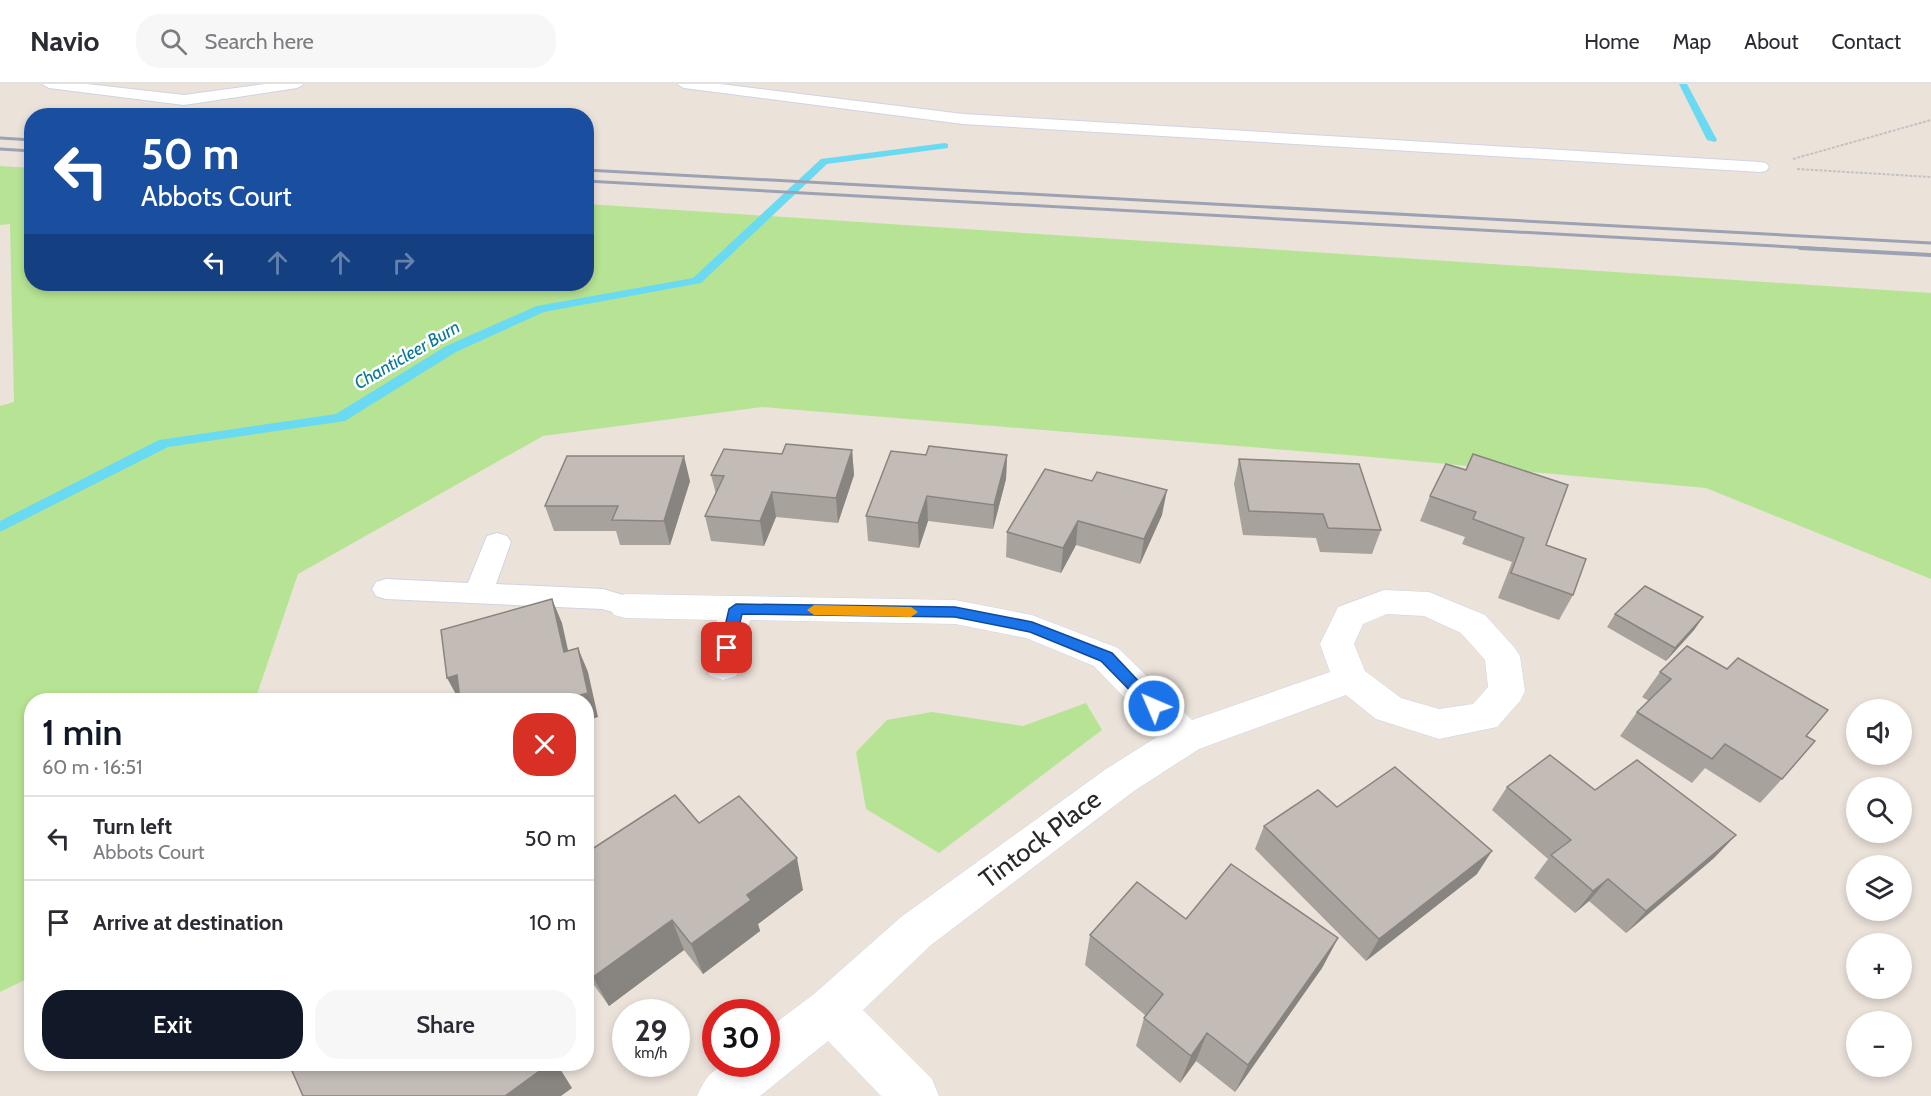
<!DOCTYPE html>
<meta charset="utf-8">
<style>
body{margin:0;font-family:Cabin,sans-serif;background:#f7f7f7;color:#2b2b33;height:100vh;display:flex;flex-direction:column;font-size:22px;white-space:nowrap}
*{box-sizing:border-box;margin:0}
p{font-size:20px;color:#7c7c81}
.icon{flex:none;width:33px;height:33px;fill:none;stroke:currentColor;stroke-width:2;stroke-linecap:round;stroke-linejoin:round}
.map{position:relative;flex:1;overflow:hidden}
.sheet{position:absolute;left:24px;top:609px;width:570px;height:378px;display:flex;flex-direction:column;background:#fff;border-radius:24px;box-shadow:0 3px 9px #0003}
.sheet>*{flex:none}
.banner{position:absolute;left:24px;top:24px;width:570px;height:183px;border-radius:24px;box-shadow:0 3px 9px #0003;background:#1a4fa0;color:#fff;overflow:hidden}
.buttons{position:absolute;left:1846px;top:615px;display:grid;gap:12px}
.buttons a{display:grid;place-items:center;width:66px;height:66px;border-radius:50%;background:#fff;box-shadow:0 3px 9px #0003;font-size:30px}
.speed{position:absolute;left:612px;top:915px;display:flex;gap:12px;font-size:30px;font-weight:700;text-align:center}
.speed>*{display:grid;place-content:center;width:78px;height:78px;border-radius:50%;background:#fff;box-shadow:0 3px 9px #0003;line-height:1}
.speed small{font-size:15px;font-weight:400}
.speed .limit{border:9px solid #d22;background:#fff;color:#111}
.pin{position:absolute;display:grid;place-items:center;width:51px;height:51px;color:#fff;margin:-26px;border-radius:12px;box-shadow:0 3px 9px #0006}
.me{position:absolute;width:66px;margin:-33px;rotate:315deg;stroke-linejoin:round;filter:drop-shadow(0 0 4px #0008)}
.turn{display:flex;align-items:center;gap:21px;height:126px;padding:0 18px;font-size:27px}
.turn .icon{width:78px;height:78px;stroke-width:2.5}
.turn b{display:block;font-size:42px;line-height:51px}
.lanes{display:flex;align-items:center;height:57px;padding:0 18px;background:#0003;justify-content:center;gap:30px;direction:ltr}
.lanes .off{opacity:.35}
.round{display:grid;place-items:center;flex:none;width:63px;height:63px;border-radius:24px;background:#f7f7f7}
.overview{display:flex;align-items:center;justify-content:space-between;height:102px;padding:0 18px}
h1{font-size:36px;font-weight:600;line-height:45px;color:#111827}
.button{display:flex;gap:12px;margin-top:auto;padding:12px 18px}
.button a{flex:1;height:69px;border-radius:24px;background:#111827;color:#fff;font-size:24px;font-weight:600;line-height:69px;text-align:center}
.button a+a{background:#f7f7f7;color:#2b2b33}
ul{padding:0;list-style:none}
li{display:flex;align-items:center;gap:18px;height:84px;padding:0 18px;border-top:2px solid #e1e1e2}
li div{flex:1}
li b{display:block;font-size:22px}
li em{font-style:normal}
header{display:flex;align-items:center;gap:36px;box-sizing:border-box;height:84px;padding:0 30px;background:#fff;border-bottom:2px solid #e1e1e2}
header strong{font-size:28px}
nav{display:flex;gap:33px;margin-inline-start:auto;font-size:21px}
.search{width:420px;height:54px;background:#f7f7f7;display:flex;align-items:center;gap:15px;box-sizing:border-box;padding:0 21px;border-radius:24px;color:#7c7c81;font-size:22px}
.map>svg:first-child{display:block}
.green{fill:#b7e494}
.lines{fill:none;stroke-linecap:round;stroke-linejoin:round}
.stream{fill:#69daf1;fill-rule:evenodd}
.service-casing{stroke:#cfd4e2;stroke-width:2}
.minor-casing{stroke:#cfd4e2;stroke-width:1}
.path{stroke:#c3c3c3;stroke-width:2;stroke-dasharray:3 1.5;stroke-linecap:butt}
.service{fill:#fff;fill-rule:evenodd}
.minor{fill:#fff;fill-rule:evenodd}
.rail-far1{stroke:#9ca2b3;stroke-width:3}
.rail{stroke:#9ca2b3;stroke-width:4}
.wall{fill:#a8a29d}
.shaded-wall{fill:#88847f}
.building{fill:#c3bcb6;stroke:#88847f;stroke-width:1.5}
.route{fill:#1a73e8;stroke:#114b97;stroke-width:1.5}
.slow{fill:#f59e0b}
.labels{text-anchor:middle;stroke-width:5;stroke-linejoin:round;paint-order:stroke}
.far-water-label{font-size:18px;font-style:italic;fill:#0a789a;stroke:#fff}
.near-street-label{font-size:26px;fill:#282828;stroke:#fff}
</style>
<header>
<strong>Navio</strong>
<div class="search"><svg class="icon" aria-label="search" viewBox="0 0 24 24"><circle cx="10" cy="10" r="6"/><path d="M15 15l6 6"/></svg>Search here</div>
<nav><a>Home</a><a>Map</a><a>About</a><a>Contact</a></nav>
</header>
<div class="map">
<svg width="1931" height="1012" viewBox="0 0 1931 1012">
<rect width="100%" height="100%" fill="#ebe2da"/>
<path class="green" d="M0,82L31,84L32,200H586L587,120L1931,209V495L1706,404L1360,372L762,323L543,352L298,490L255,616H32L31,893L0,908V322L14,318L10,140L0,141Z
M1086,619L1102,646L939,769L866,725L856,668L887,636L932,628L1023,642Z"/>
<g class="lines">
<path class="stream" d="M1679,0H1687L1717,56L1715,58L1707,56Z
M945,59L948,60V64L827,80L701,199L544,228L456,268L345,337L168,363L0,448V437L159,356L336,330L446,262L537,222L693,194L821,75Z"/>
<defs>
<path id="service" d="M42,0H87L184,11L265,0H304L297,4L184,21L49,4Z
M677,0H720L963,30L1760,78L1766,79L1769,83L1766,87L1760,88L963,40L684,4Z
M497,449L507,452L511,458L496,500L603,505L636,515L640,522L636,529L626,532L602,525L386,515L376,512L372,505L376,498L386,495L468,499L487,452Z"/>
<path id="minor" d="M1384,506L1429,508L1485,531L1514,563L1520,572L1525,607L1520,617L1497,643L1439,655L1376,635L1346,611L1199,665L1134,707L931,861L863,926L932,995L939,1012H881L828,957L760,1012H697C713,974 730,980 766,980V946L814,910L901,833L1106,685L1160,651L1094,582L1026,554L955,540L750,536L741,583L736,592L723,596L710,592L705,583L717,536L626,534L614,531L609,522L614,513L626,510L955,516L1032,531L1118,564L1192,636L1330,588L1320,560L1338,523ZM1387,530L1424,532L1461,549L1485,576L1488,603L1473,620L1439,625L1401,614L1365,587L1354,560L1363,540Z"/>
</defs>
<use href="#service" class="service-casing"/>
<use href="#minor" class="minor-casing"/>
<path class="path" d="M1793,75L1931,36
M1797,85L1931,93"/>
<use href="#service" class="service"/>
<use href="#minor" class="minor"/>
<path class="rail-far1" d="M0,54L32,56
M0,65L32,67
M586,86L1931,159
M586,97L1828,165"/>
<path class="rail" d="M1800,164L1931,171"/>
</g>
<path class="wall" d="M852,366L854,391L838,439L776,433L764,462L711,457L705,432L716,410L711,391L782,370Z
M926,371H1007L1006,395L993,445L928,437L919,464L868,457L866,432Z
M1239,375L1381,446L1372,470L1320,468L1316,454L1243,451L1234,400Z
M1446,380L1546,461L1573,511L1559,536L1498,514L1512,478L1462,460L1465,453L1420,437L1430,412Z
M1045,385L1162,431L1140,480L1076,461L1061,489L1006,473L1007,448Z
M690,397L670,461H620L616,447H554L545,422Z
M1615,530L1703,533L1694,546L1666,577L1607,543Z
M1660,588L1806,652L1782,695L1760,719L1705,684L1692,699L1620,652L1637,628L1649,617L1642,613Z
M1507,703L1595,706L1736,751L1714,774L1626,849L1589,817L1575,829L1534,794L1548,775L1492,726Z
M1337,723L1477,790L1366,877L1255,765L1264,742Z
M699,739L803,806L758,840L760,847L703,890L684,866L609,922L586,890V769Z
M1186,835L1338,854L1322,884L1235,1008L1196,977L1180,999L1136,962L1144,934L1145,931L1085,881L1090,851Z"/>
<path class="shaded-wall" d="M852,366L854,391L838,439L836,414Z
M1007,371L1006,395L993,445L994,421Z
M684,372L690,397L670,461L664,437Z
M1167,406L1162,431L1140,480L1144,455Z
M772,408L776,433L764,462L760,437Z
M927,412L928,437L919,464L918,439Z
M1078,437L1076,461L1061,489L1063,464Z
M552,515L562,539L574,593L564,568Z
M1703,533L1694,546L1666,577L1675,564Z
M578,564L588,588L598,633L586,637V616H562Z
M457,591L467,616H459L447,594Z
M1736,751L1714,774L1626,849L1646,827Z
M1492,767L1477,790L1366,877L1379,855Z
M797,774L803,806L758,840L760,847L703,890L691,860L747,811Z
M1608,795L1589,817L1575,829L1593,807Z
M672,836L684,866L609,922L593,893Z
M1338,854L1322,884L1235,1008L1248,981Z
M1207,949L1196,977L1180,999L1191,972Z
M549,980H557L572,1004L561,1012H505Z"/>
<path class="building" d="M786,360L852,366L836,414L772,408L760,437L705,432L724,392L711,391L724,365L782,370Z
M929,362L1007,371L994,421L927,412L918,439L866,432L891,367L926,371Z
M1473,370L1568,401L1546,461L1586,475L1573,511L1511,489L1524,454L1473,435L1476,428L1430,412L1446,380L1466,386Z
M567,372H684L664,437L612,436L618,422H545Z
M1239,375L1359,380L1381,446L1328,444L1323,430L1249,427Z
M1045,385L1092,397L1097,388L1167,406L1144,455L1078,437L1063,464L1007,448Z
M1645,502L1703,533L1675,564L1615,530Z
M552,515L564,568L578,564L588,609L562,616H460L457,591L447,594L441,546Z
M1687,562L1727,585L1738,574L1828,626L1806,652L1815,657L1782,695L1725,660L1712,675L1637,628L1671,595L1660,588Z
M1550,671L1595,706L1637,676L1736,751L1646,827L1608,795L1593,807L1551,771L1571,756L1507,703Z
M1395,683L1492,767L1379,855L1264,742L1318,706L1337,723Z
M675,711L699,739L739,712L797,774L747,811L751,816L691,860L672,836L593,893L586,884V769Z
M1231,780L1338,854L1248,981L1207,949L1191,972L1144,934L1163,910L1090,851L1137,798L1186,835Z
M289,980H549L505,1012H303Z"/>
<path class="route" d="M736,520L955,523L1032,538L1112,569L1162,622L1159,626H1149L1101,577L1030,548L955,533L742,530L734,564L727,569L720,564L729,525Z"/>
<path class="slow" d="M814,521L911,523L918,528L911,533L814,531L807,526Z"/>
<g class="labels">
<g class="far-water-label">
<text transform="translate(407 271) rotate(-30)" y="6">Chanticleer Burn</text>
</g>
<g class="near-street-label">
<text transform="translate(1040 755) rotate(-37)" y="9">Tintock Place</text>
</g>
</g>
</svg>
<div class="buttons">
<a><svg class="icon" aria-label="sound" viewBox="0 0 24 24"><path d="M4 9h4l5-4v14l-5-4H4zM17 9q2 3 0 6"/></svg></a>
<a><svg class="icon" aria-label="search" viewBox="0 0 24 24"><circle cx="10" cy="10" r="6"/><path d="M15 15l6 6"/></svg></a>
<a><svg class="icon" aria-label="layers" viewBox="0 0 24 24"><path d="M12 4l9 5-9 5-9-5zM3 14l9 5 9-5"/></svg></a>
<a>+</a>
<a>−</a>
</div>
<div class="speed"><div>29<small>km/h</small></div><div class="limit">30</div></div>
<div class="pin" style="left:727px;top:564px;background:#d93025"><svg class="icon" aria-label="arrive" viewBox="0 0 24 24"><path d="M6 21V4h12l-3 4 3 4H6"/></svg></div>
<svg class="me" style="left:1154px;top:622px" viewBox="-20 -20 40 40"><circle r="17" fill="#1a73e8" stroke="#fff" stroke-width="3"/><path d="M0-11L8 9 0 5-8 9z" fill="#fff"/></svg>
<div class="banner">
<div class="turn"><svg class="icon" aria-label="left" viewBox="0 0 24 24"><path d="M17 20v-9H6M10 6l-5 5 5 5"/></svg><div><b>50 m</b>Abbots Court</div></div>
<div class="lanes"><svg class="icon" aria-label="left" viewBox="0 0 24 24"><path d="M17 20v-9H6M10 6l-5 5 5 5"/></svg><svg class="icon off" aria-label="ahead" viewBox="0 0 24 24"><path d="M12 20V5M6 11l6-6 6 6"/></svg><svg class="icon off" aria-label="ahead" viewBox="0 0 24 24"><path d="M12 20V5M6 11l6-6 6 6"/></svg><svg class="icon off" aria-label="right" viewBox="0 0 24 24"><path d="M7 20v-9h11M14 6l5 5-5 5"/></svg></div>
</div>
<section class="sheet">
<div class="overview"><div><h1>1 min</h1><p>60 m · 16:51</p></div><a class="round" style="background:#d93025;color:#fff"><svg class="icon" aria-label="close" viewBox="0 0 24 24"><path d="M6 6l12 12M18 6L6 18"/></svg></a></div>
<ul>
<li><svg class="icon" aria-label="left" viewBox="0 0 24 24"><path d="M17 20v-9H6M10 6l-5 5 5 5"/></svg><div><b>Turn left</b><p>Abbots Court</p></div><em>50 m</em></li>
<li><svg class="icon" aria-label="arrive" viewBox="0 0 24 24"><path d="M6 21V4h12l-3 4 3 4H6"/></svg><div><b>Arrive at destination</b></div><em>10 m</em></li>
</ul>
<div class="button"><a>Exit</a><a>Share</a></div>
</section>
</div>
